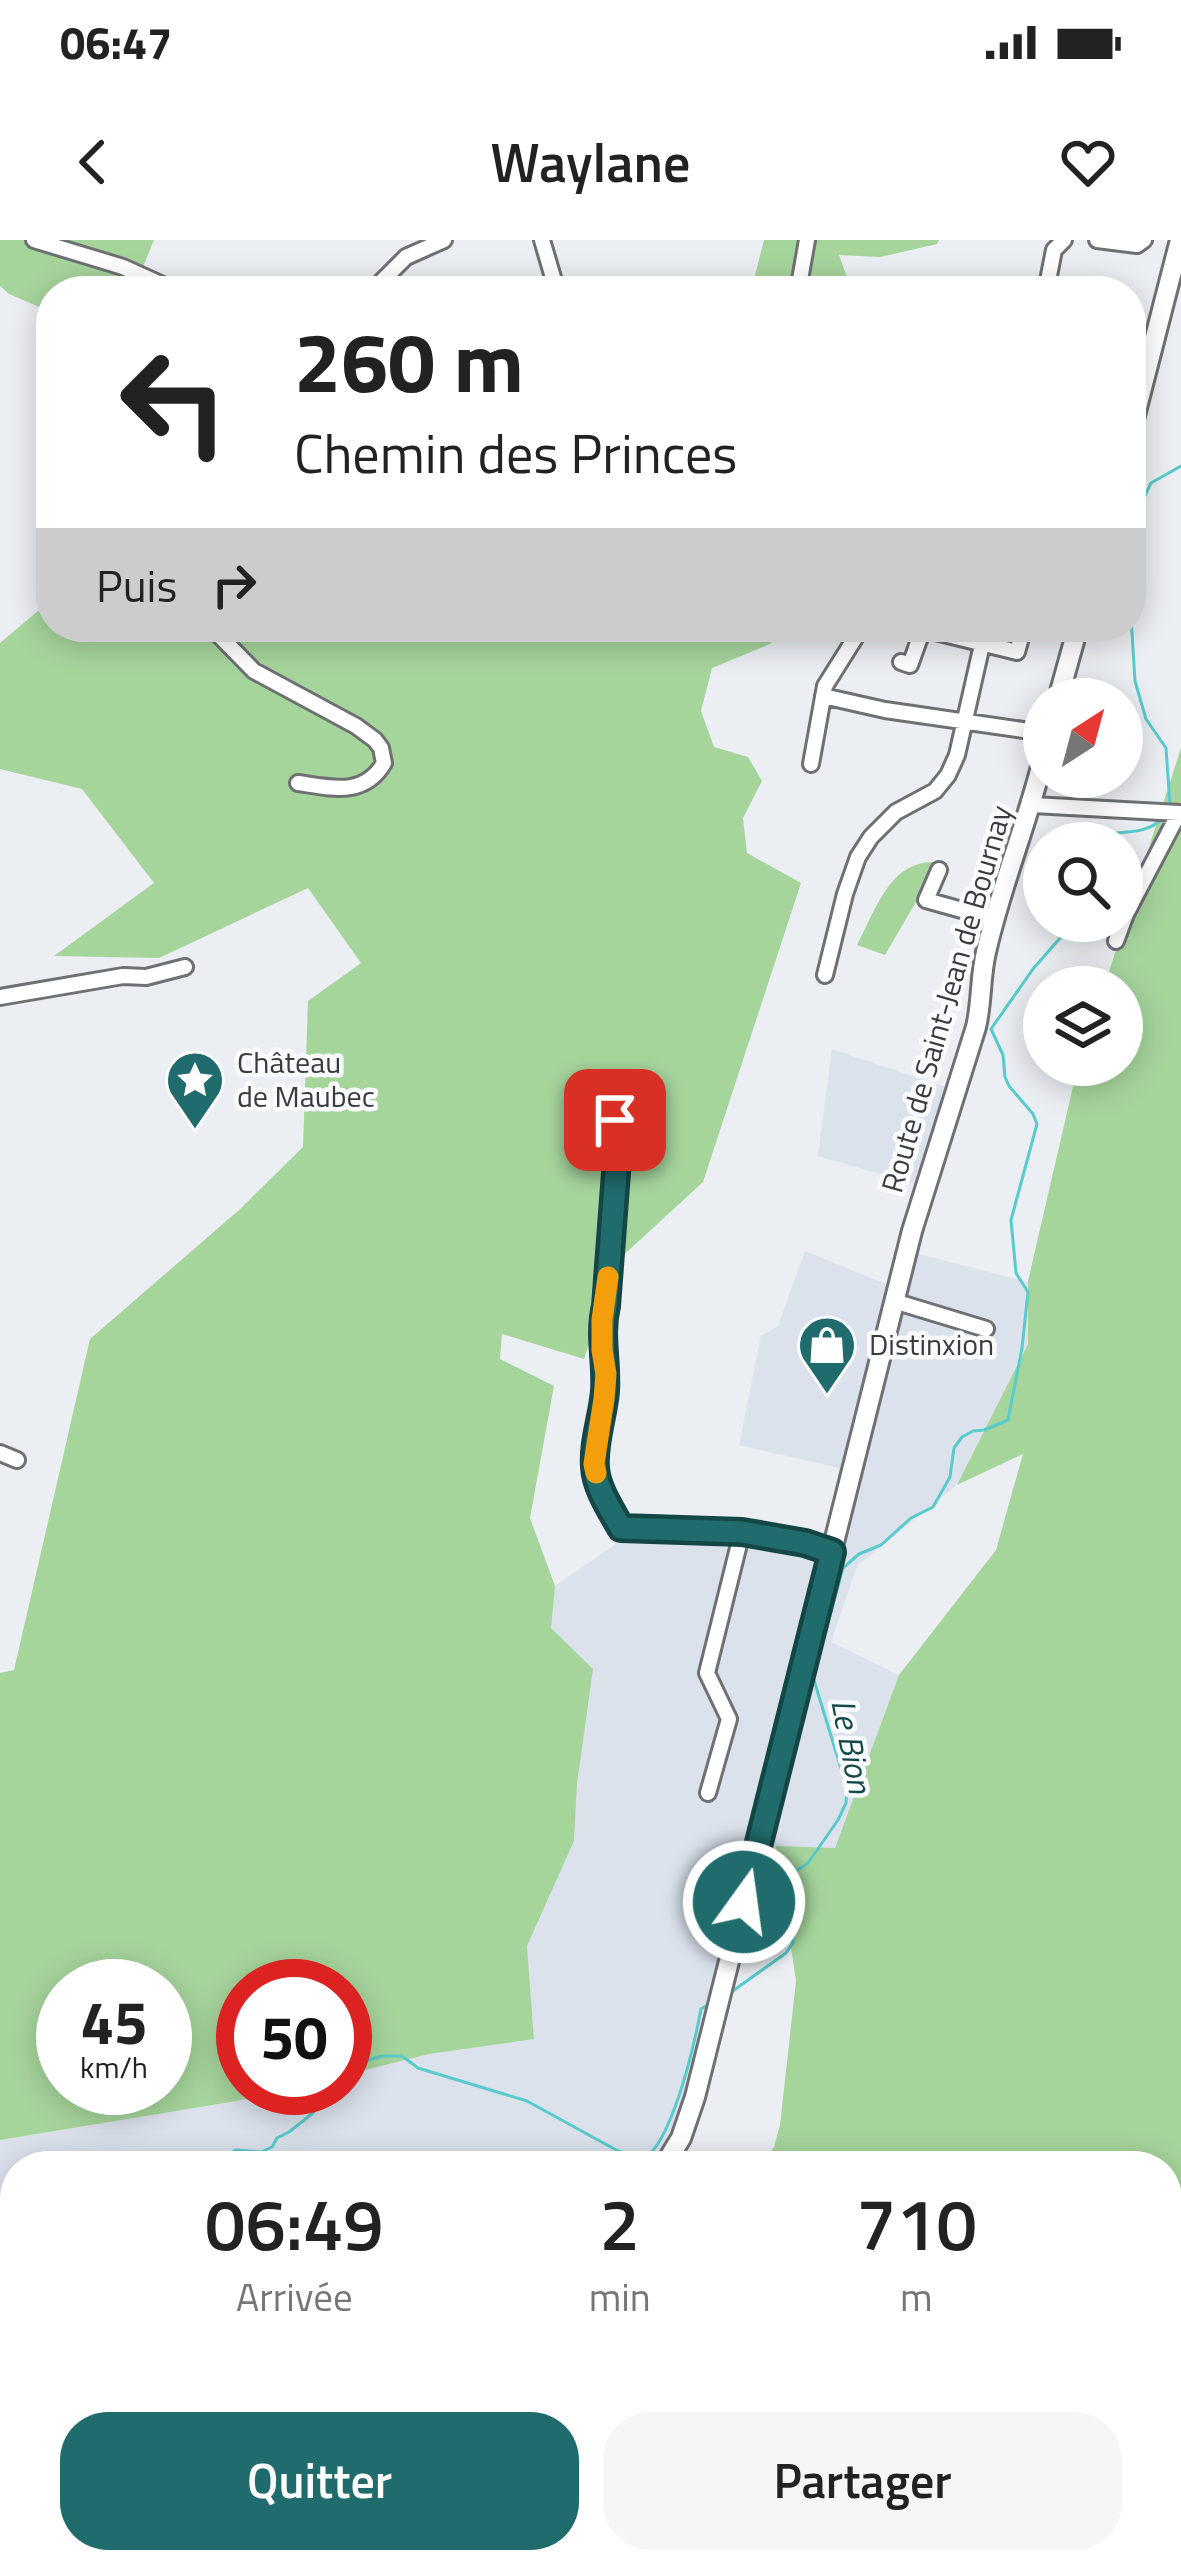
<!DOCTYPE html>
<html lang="fr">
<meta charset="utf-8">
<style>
body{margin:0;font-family:"Titillium Web",sans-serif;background:#f6f6f6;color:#222;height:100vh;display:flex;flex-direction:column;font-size:45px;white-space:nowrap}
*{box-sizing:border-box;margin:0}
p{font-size:39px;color:#767676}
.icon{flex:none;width:66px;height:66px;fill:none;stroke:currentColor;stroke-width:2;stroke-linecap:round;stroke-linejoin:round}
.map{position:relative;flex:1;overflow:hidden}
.drawer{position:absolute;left:0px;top:1911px;width:1182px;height:423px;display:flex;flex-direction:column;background:#fff;border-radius:48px 48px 0 0;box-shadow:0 6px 30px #0003}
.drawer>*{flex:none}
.banner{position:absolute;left:36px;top:36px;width:1110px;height:366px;border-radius:48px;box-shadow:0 6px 30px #0003;background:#fff;color:#222;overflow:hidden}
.needle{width:78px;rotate:36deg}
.tools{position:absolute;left:1023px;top:438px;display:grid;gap:24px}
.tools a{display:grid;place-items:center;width:120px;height:120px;border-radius:50%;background:#fff;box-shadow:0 6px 30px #0003;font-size:60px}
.speed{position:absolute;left:36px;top:1719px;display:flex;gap:24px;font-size:60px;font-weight:700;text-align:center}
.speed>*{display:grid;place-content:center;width:156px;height:156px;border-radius:50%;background:#fff;box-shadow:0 6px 30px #0003;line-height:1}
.speed small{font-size:30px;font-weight:400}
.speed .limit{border:18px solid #d22;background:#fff;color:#111}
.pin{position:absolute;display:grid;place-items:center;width:102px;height:102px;color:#fff;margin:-51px;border-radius:24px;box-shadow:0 6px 18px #0006}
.me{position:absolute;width:132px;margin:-66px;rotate:14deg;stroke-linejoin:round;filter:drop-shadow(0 0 9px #0008)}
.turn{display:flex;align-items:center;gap:42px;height:252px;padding:0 60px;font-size:54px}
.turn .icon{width:156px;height:156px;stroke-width:2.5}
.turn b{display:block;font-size:84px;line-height:102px}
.then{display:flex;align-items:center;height:114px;padding:0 60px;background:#0003;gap:24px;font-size:45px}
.eta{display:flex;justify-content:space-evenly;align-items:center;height:204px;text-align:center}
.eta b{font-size:72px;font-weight:600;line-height:84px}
.cta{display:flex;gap:24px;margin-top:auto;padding:24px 60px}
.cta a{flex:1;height:138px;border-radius:48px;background:#206c6c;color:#fff;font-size:48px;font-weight:600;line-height:138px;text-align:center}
.cta a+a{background:#f6f6f6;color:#222}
.status{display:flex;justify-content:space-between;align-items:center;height:84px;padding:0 60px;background:#fff;direction:ltr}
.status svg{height:33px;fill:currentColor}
header{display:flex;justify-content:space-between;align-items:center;height:156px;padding:0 60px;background:#fff;font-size:54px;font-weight:600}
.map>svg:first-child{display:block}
.built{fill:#dbe2ec}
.green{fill:#a6d59c;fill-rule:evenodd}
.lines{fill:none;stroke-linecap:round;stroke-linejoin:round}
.stream{stroke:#59cbcc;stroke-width:3}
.minor-casing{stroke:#6e7073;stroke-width:20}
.major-casing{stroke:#6e7073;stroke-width:24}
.minor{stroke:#fff;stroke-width:14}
.major{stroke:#fff;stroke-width:18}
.route-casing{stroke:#154646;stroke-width:30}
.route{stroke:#206c6c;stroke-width:21}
.slow{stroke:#f59e0b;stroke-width:21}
.labels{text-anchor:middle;stroke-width:9;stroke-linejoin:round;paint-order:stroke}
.street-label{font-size:30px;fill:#3a3b3c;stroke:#f9fbfe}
.poi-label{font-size:30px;fill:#3a3b3c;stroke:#f9fbfe;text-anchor:start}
.water-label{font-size:33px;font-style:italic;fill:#154848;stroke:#f9fbfe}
</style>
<div class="status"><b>06:47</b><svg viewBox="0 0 49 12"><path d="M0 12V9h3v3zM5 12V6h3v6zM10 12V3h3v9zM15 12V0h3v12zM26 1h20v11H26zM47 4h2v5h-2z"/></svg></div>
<header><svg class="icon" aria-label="back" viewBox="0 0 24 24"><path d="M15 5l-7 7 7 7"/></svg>Waylane<svg class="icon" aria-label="heart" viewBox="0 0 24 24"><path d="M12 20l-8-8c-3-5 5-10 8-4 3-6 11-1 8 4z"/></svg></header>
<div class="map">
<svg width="1181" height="2333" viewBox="0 0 1181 2333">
<rect width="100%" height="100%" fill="#ebeef2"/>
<path class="built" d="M832,809L964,853L918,1014L1028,1042V1104L957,1245L857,1326L831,1402L899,1435L835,1608L764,1607L678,1881L660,1913L647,1926H15V2063L0,2066V1900L237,1861L292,1848H345V1835L429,1814L534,1798L527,1706L574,1601L577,1544L550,1388L555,1346L613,1306L628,1290L732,1289L826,1300L839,1228L739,1205L761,1096L778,1086L805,1011L888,1045L918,945L818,916Z"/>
<path class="green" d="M0,0H154L143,27L185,51H51V72L9,54L0,46Z
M764,0H939L937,4L880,17L839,15L852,51H751Z
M51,360V387H785L770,404L712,428L701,471L714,507L748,517L762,541L743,578L747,613L801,643L703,942L616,1022L584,1119L502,1094L500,1119L554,1146L530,1278L555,1346L551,1388L593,1429L577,1544L574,1601L527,1706L534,1799L429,1814L345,1835V1746H243V1848H292L237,1861L0,1900V1433L14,1430L90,1099L239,970L303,907L308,761L361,723L308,648L159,718L54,716L154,643L82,549L0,529V403ZM63,1746H165V1848H63Z
M1181,508V2171L1167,2167V1926H761L774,1907L780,1885L796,1741L776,1606L835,1608L899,1435L996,1310L1023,1214L957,1245L1028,1104V1041L1078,825H1122V747H1104Z
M933,622L939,626L922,662L917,660L885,715L857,705C875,672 889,622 933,622Z
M15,2079V2319H898L945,2333H0V2082Z"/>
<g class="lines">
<path class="stream" d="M1131,322L1133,281L1151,243L1181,226
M1131,377L1135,441L1146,479L1166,508L1170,565
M1092,603C1114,585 1137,600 1161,580
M730,1753L786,1713L793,1703V1692L773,1662L774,1636L779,1630L799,1629L808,1623L838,1580L846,1563L847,1548L813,1437L843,1328L859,1314L881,1305L911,1278L933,1267L950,1237L954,1208L962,1197L973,1191L984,1190L1008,1180L1022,1108L1028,1052L1016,1033L1011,980L1037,884L1033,874L1009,846L1005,837L1003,815L991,789L1033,729L1075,681
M345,1827L382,1816H402L418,1828L527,1861L618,1911L636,1916L649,1915C675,1889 694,1806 701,1769L711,1763
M219,1926L235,1910L261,1912L272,1907L277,1898L289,1892L313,1873L326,1848
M0,2004L15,2000"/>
<defs>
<path id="minor" d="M34,0L123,27L176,51
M542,0L557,51
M1097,0L1137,5L1144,0
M372,51L406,17L444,0
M798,51L807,0
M1046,51L1054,10L1064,0
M211,387L254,431L356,486L375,500L381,508L384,523C364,557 332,548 298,543
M901,422L910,425L923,389L1017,412L1024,387
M823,456L885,470L1044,493
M811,524L825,446L862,387
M1033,565L1179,573L1126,674L1116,701
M939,630L926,660L994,679
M825,735L845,654L858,617L871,597L896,572L935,551L948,535L957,515L986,387
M0,757L123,736L146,737L185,727
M615,880L619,893L606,1066C598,1098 608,1128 604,1161C602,1182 593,1205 595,1227C596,1248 610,1270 621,1288C660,1291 698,1290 737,1292C770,1294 802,1303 832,1312
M897,1062L986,1089
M0,1213L17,1220
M708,1553L729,1479L707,1433L742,1292
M0,2012L15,2008
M36,2319L52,2333
M103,2319L125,2333
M582,2319L605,2333
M329,2333L336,2319
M646,2333L673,2319"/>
<path id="major" d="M1131,191L1180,0
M1058,459L1078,387
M664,1926L681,1898L695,1857L912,991L976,787C982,762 980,737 986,712C1001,645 1028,582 1044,515
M0,2069L15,2067"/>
</defs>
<use href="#minor" class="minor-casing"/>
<use href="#major" class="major-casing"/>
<use href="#minor" class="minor"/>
<use href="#major" class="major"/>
</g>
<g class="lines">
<defs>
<path id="route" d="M615,880L619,893L606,1066C599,1095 607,1122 605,1151C603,1176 593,1202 595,1227C596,1248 611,1270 621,1288L742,1292L805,1303L832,1312L744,1662"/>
</defs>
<use href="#route" class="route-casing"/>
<use href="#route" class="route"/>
<path class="slow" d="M596,1233L594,1224L604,1159L606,1134L602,1110V1080L608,1037"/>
</g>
<defs>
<symbol id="sight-pin" viewBox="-11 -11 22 30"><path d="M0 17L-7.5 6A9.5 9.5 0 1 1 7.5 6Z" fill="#206c6c" stroke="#f9fbfe"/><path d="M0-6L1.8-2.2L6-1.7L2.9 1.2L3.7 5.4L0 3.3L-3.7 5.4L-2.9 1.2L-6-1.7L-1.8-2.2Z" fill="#fff"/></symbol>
<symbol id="shop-pin" viewBox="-11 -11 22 30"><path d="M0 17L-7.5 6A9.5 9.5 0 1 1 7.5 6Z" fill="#206c6c" stroke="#f9fbfe"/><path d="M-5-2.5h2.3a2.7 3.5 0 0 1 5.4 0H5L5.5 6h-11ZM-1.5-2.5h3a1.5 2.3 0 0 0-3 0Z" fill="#fff"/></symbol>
</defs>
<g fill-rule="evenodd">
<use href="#sight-pin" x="162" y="807" width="66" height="90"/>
<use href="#shop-pin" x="794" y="1072" width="66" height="90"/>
</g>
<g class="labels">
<g class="street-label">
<text transform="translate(947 759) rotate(-74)" y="10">Route de Saint-Jean de Bournay</text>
</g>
<g class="poi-label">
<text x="237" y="833">Château<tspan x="237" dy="34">de Maubec</tspan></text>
<text x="869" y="1115">Distinxion</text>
</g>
<g class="water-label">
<text transform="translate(852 1506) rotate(79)" y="12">Le Bion</text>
</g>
</g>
</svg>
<div class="tools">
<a><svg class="needle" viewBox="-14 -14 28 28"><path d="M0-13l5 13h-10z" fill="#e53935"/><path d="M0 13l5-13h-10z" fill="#767676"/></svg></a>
<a><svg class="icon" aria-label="search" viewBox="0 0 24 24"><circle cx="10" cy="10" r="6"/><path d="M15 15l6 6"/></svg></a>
<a><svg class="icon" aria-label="layers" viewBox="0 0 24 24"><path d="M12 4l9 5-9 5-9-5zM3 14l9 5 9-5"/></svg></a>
</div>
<div class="speed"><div>45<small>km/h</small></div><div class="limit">50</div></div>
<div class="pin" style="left:615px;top:880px;background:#d93025"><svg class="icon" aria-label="arrive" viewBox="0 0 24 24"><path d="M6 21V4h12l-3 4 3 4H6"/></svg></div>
<svg class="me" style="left:744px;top:1662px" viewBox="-20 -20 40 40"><circle r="17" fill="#206c6c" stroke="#fff" stroke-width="3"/><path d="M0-11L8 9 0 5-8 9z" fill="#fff"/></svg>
<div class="banner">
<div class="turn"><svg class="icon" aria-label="left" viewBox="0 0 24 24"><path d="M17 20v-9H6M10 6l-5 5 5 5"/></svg><div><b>260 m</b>Chemin des Princes</div></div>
<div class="then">Puis<svg class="icon" aria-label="right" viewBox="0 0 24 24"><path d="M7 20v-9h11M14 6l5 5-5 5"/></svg></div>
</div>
<section class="drawer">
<div class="eta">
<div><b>06:49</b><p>Arrivée</p></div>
<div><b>2</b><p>min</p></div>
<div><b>710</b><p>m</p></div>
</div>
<div class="cta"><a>Quitter</a><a>Partager</a></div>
</section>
</div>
